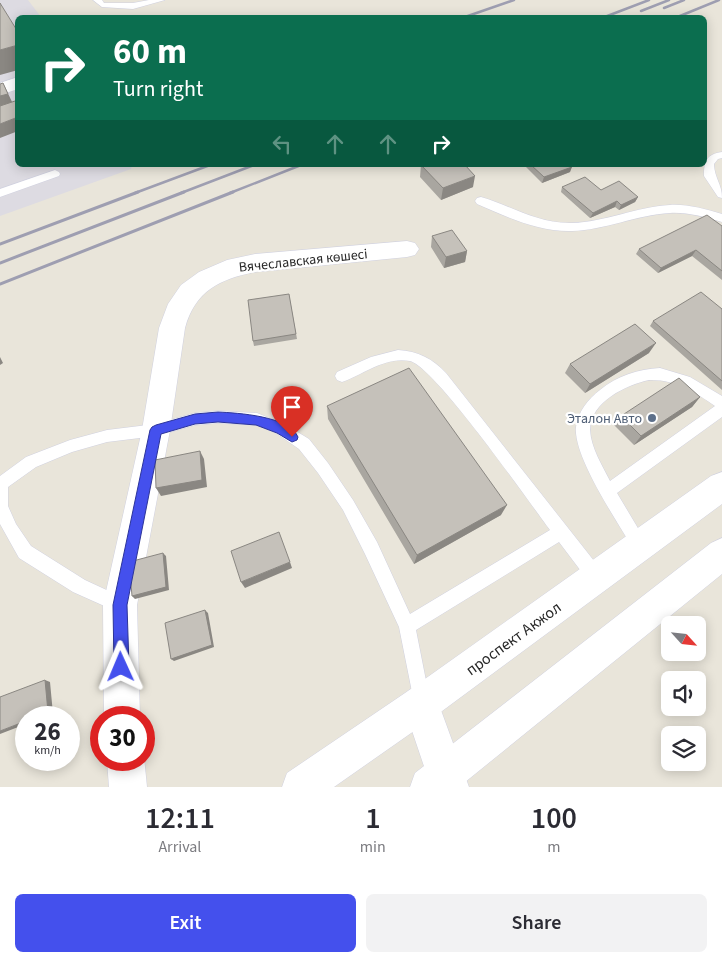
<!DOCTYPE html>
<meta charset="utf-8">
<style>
body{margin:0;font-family:"Source Sans 3",sans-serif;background:#f2f2f3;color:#2b2b33;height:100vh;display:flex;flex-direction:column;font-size:19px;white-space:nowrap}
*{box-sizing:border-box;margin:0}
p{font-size:16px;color:#7c7c81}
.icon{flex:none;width:28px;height:28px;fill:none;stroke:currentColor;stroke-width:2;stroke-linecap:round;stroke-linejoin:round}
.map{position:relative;height:787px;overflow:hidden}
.details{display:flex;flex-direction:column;background:#fff;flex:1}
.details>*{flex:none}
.top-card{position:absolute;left:15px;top:15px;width:692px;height:152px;border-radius:8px;box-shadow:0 2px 12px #0003;background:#0b6e4f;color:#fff;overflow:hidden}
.needle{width:32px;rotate:117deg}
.buttons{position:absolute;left:661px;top:616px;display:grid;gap:10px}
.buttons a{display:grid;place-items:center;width:45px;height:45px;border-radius:8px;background:#fff;box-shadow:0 2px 12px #0003;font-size:25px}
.speed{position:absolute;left:15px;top:706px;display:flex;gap:10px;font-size:25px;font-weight:700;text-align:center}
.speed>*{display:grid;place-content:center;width:65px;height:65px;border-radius:50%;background:#fff;box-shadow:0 2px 12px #0003;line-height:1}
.speed small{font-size:12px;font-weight:400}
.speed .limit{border:8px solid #d22;background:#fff;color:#111}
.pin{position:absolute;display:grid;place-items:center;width:42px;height:42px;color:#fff;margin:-51px -21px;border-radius:50% 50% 50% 0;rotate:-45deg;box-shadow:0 0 5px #0007}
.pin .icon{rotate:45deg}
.me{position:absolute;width:55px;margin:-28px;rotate:359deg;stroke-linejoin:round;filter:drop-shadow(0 0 4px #0008)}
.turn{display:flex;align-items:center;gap:18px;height:105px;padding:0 15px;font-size:22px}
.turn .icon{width:65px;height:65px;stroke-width:2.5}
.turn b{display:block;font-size:35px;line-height:42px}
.lanes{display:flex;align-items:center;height:48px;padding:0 15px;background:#0003;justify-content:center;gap:25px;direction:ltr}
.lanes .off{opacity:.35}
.eta{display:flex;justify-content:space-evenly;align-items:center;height:85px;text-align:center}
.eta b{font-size:30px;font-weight:600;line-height:35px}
.button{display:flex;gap:10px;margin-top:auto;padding:10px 15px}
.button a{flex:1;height:58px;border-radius:8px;background:#4450ed;color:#fff;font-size:20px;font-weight:600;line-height:58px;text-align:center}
.button a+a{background:#f2f2f3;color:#2b2b33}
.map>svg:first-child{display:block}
.industrial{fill:#dddbe2}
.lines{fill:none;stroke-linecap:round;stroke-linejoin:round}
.service-casing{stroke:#d0d1e0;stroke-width:1}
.minor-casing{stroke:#d0d1e0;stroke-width:1}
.secondary-casing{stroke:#d0d1e0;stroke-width:1}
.service{fill:#fff;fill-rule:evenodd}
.minor{fill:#fff;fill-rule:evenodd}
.secondary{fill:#fff;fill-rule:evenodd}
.rail-far1{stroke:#9e9eb1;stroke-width:2.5}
.rail{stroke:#9e9eb1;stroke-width:3}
.wall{fill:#a9a6a0}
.shaded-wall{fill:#8a8782}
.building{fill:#c5c1ba;stroke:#8a8782}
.route{fill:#4450ed;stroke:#2c349a}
.service-dot{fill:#5c6f8a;stroke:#fff;stroke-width:2}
.labels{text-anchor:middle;stroke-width:4.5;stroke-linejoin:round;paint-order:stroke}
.street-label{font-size:14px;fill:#282828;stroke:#fff}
.service-label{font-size:14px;fill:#4e5e75;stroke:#fff;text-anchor:end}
.near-street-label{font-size:16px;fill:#282828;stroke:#fff}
</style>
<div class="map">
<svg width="722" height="787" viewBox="0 0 722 787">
<rect width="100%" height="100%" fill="#e9e5da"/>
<path class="industrial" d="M0,0H28L41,17L18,18V165H132L131,169L0,216Z"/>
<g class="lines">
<defs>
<path id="service" d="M93,0H102L104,3H133L149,0H165L133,9L102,7Z
M722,152V158L718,159L714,164C714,177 722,184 722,198L718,197L704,176C704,162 706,154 722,152Z
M55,170L59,172L60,174L59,176L0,197V189Z
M481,197C512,206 538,224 572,223C605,222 636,207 670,205C687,204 705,209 722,214V222C705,217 687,212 670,213C636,215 605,230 572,231C539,232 507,217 477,204L475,201L477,198Z
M398,350C418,351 433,359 446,373L602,571L604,577L602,583L596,585L590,583L559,542L416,630L430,701L427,707L421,710L415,707L399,627L365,554L343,510L318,473L299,449L276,433L256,425L218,423L195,425L156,436L107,442L72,452L36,467L8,487V506L16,524L31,546L85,580L126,599L128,605L126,611L120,613L73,592L19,558L0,524V476L26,457L70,440L107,430L156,424L195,413L218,411L257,413L286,425L309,439L328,463L353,500L377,542L410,614L550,530C529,502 435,367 410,361C386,356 364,374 342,382L337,380L335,376L337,372L371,357Z
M660,368L690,377L722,396V417L617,493L648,545L646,550L640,553L634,550C619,524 573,457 576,427C578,412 588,399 600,390C617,376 638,369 660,368ZM649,380C675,379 695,392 715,406L610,481C602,465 591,448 590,430C590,402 626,385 649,380Z"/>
<path id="minor" d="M18,77V89L0,95V83Z
M407,241L415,243L419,249L415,255L407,257L255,272C220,279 195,291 185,328L170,430L137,605L140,718H104L103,605L142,430L159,328L168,304L181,285L199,272L227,260L255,254Z
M421,686L434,691L469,787H431L403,704L408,691Z
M144,757L147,787H109L107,760H144Z"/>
<path id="secondary" d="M722,472V504L434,717L334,787H282L287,773L408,691L711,476Z
M722,538V574L459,787H410L415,773L711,543Z"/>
</defs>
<use href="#service" class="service-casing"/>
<use href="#minor" class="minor-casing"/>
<use href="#secondary" class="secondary-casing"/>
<use href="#service" class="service"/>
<use href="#minor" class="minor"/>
<use href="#secondary" class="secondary"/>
<path class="rail-far1" d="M664,8L684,0
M641,11L669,0
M462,18L514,0
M602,18L649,0
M675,18L719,0
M135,193L210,165
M181,193L254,165
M230,193L301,165"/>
<path class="rail" d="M0,244L138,192
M0,263L184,192
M0,284L233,192"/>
</g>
<path class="wall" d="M421,165L473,187L441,200L420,177Z
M524,165H571L570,172L542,183Z
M562,187L601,190L638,197L635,202L619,210L615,207L590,218L561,192Z
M722,226V280L692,256L658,273L636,254L639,249Z
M432,236L467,251L465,262L444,268L431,247Z
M289,294L297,339L254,346L253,341Z
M722,309V390L650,326L653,321Z
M649,353L585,393L565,373L570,364Z
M700,397L692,407L634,445L614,425L621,416Z
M327,406L501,515L414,564L328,419Z"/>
<path class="shaded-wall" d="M18,45V70L0,75V50Z
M3,83L14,106L0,110V96Z
M18,117V131L0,138V124Z
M572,167L570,172L542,183L544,177Z
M475,176L473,187L441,200L443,188Z
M638,197L635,202L619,210L621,205Z
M617,201L615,207L590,218L593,213Z
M696,250L692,256L658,273L661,268Z
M467,251L465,262L444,268L446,257Z
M656,343L649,353L585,393L590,384Z
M0,357L3,363L0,365Z
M700,397L692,407L634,445L641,436Z
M200,451L204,459L207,487L161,496L156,488Z
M507,505L501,515L414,564L417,555Z
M163,553L166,556L169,590L135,599L132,596Z
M290,562L292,568L245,588L241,582Z
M205,610L208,613L214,647L174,661L171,659Z
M45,680L50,682L53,714L43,718H35Z
M26,721V724L0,734V731Z"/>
<path class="building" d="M0,3L18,32V45L0,50Z
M3,83L8,94L0,96V84Z
M18,100V117L0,124V106Z
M421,165H465L475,176L443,188Z
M531,165H571L572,167L544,177Z
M585,177L601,190L619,181L638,197L621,205L617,201L593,213L562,187Z
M707,215L722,226V271L696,250L661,268L639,249Z
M452,230L467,251L446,257L432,236Z
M701,292L722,309V381L653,321Z
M289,294L296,334L253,341L248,300Z
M635,324L656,343L590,384L570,364Z
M409,368L507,505L417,555L327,406Z
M679,378L700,397L641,436L621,416Z
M200,451L202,480L156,488L155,460Z
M279,532L290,562L241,582L231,551Z
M163,553L166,587L132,596L129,562Z
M205,610L212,645L171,659L165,623Z
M45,680L48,712L35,718H26V721L0,731V697Z"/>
<path class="route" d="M218,412C238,413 289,416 298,437L297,440L292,442L277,433L256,425L218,422L195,424L161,434L127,605L129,667L127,672L121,674L116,672L114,667L113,605L150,430L152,427L156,425L195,414Z"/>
<circle class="service-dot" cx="652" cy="418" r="5"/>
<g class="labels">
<g class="street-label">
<text transform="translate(303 260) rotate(-6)" y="5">Вячеславская көшесі</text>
</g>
<g class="service-label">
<text x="642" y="423">Эталон Авто</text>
</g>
<g class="near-street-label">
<text transform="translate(513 638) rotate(-36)" y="6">проспект Акжол</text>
</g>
</g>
</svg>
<div class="buttons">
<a><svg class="needle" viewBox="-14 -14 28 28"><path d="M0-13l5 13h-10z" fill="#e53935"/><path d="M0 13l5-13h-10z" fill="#7c7c81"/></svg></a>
<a><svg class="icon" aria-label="sound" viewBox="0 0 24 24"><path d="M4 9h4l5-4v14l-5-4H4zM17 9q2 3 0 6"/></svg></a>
<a><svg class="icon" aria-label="layers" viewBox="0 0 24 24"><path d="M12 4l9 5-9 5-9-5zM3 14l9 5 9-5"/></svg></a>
</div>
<div class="speed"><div>26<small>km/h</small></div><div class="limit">30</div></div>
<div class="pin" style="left:292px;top:437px;background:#d93025"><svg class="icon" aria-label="arrive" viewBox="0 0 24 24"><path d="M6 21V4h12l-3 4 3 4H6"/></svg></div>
<svg class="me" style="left:121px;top:667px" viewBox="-20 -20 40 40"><path d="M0-17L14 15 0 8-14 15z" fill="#4450ed" stroke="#fff" stroke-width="4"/></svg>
<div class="top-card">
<div class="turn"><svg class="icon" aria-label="right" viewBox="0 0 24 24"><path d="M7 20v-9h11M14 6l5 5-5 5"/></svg><div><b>60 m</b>Turn right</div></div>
<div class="lanes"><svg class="icon off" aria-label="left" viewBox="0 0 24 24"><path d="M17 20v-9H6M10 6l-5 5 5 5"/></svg><svg class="icon off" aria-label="ahead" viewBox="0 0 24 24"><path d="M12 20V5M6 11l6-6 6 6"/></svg><svg class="icon off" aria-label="ahead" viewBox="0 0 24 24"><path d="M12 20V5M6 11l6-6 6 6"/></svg><svg class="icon" aria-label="right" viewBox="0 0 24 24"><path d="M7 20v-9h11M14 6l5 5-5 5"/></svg></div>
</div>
</div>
<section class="details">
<div class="eta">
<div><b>12:11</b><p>Arrival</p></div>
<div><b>1</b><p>min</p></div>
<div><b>100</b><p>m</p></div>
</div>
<div class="button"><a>Exit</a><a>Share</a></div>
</section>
